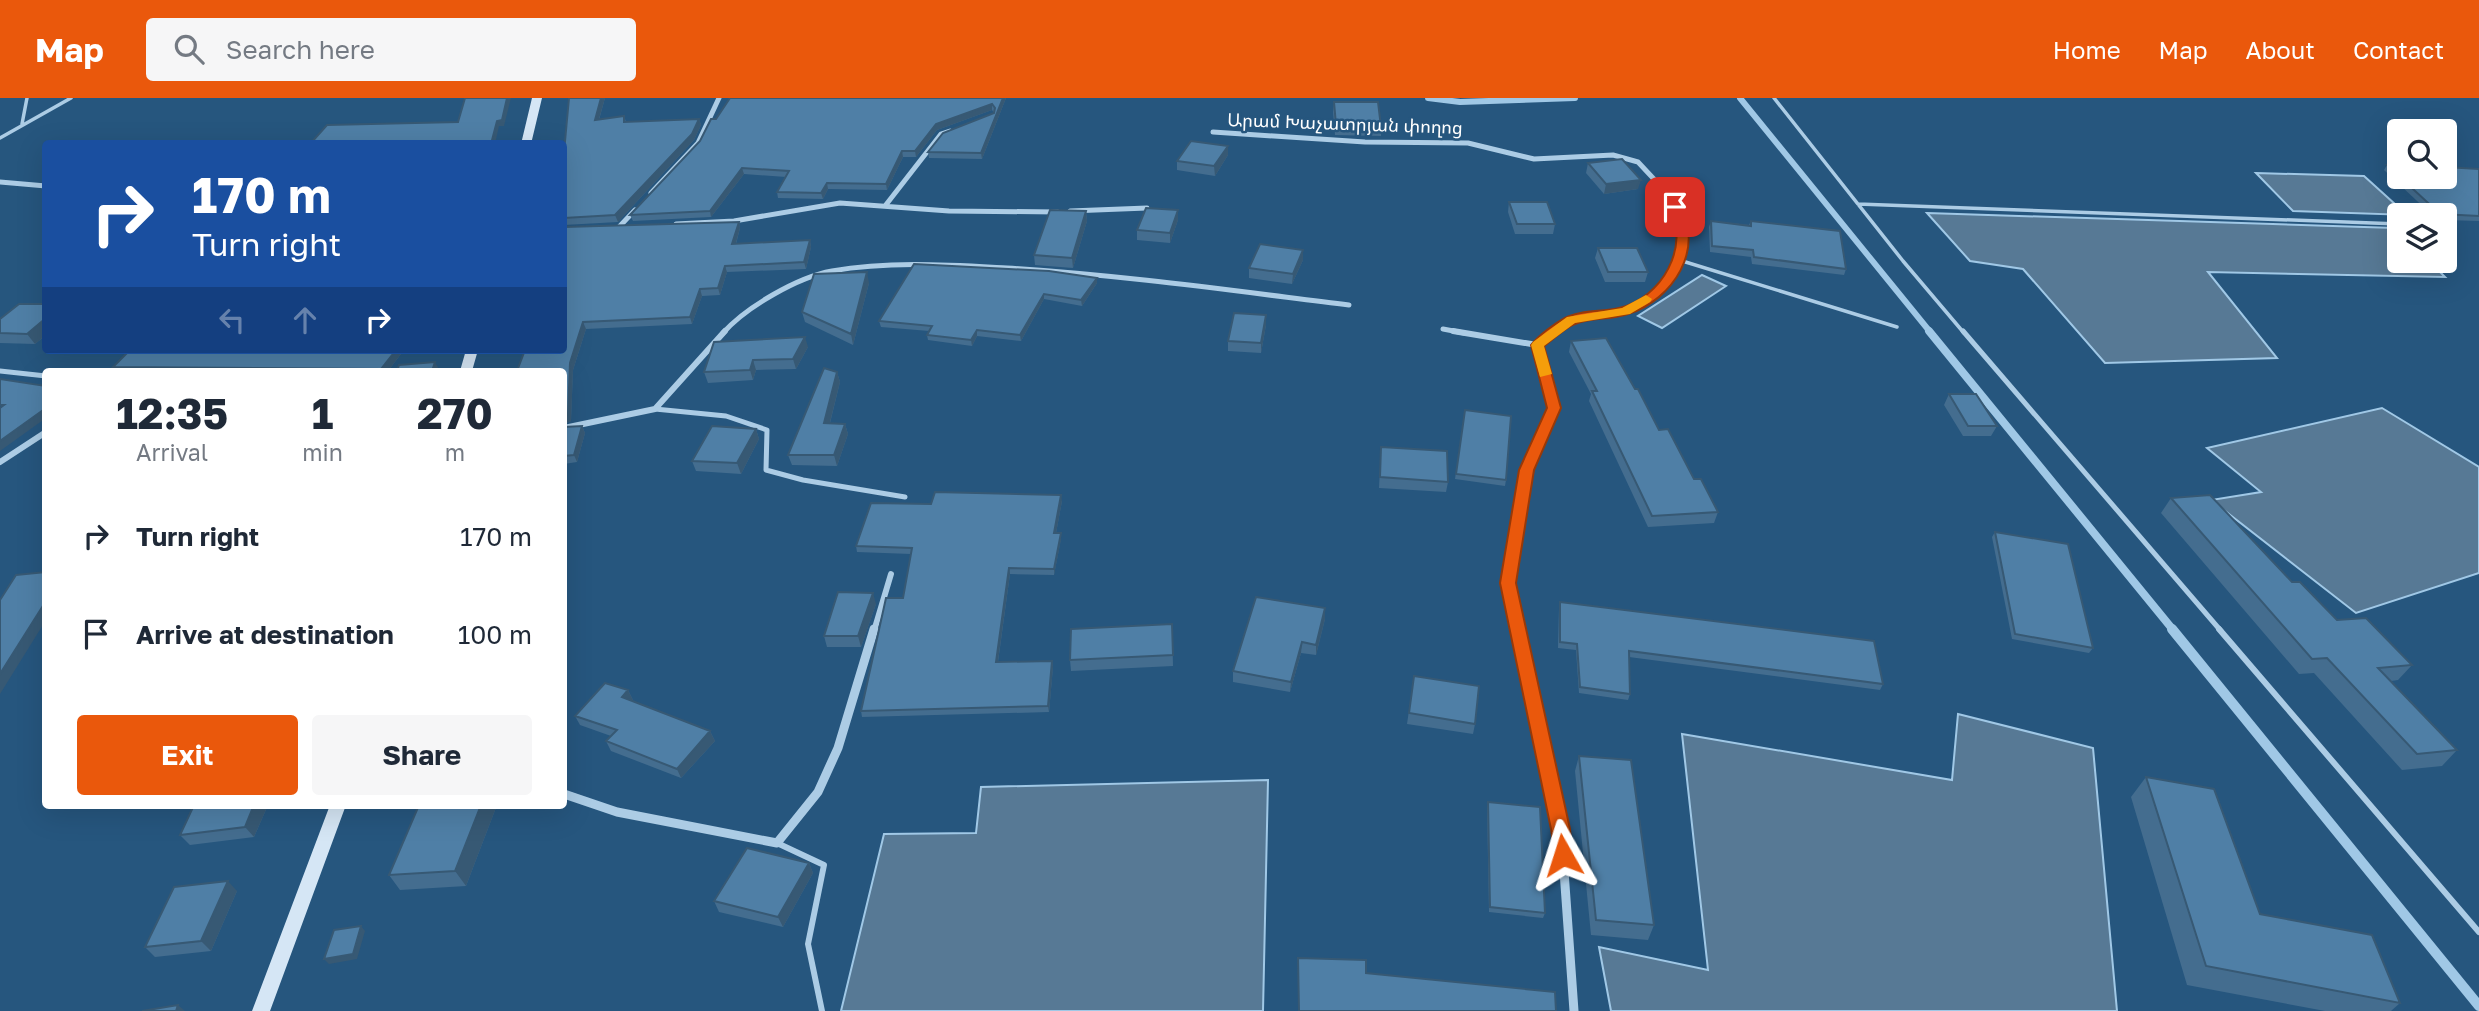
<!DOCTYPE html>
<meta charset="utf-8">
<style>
body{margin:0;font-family:"Golos Text","Noto Sans Armenian",sans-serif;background:#f6f6f7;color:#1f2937;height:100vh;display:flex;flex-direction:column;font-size:26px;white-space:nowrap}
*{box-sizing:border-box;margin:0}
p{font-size:23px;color:#747a83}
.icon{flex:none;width:38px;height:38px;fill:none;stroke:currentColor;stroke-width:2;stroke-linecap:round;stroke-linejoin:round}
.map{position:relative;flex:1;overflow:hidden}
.panel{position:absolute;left:42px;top:270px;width:525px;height:441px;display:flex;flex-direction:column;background:#fff;border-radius:7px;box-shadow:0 7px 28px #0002}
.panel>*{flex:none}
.top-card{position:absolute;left:42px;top:42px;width:525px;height:214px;border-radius:7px;box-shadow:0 7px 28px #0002;background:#1a4fa0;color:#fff;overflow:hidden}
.fabs{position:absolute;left:2387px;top:21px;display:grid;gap:14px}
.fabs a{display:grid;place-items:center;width:70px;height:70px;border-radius:7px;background:#fff;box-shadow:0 7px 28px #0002;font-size:35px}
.pin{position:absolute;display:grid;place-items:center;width:60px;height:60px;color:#fff;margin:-30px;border-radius:14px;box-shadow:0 4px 10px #0006}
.me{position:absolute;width:77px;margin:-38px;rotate:354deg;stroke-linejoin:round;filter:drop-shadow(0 0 5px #0008)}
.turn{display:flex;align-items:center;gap:24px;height:147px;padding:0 35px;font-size:32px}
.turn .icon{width:91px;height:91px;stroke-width:2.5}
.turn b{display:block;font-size:49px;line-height:60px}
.lanes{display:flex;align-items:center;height:66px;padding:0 35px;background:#0003;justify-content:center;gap:35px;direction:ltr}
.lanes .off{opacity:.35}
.eta{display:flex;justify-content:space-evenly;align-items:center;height:119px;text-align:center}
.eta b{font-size:42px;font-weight:700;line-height:49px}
.cta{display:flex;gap:14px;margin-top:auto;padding:14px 35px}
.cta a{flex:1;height:80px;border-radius:7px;background:#ea580c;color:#fff;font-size:28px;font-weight:700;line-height:80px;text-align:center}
.cta a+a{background:#f6f6f7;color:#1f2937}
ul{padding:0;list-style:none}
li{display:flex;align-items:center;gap:21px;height:98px;padding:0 35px}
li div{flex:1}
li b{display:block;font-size:26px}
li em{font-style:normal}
header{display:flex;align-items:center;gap:42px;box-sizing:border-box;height:98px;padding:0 35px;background:#ea580c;color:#fff}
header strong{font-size:33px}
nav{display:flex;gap:38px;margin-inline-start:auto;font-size:24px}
.search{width:490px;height:63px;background:#f6f6f7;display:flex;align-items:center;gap:18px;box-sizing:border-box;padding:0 24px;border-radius:7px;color:#747a83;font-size:26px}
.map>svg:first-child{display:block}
.water{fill:#577995;stroke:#a0c8e6;stroke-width:2}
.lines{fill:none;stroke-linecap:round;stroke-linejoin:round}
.stream-far2{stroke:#a0c8e6;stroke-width:6}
.stream-far1{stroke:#a0c8e6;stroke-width:8}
.stream{stroke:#a0c8e6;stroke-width:10}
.service-far2{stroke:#accce5;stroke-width:3.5}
.service-far1{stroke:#accce5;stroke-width:5}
.service{stroke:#accce5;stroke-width:6}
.minor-far2{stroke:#accce5;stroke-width:5}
.minor-far1{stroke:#accce5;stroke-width:6}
.minor{stroke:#accce5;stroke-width:9}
.secondary{fill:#d5e6f5;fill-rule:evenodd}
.wall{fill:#446d8f}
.shaded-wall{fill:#375974}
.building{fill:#4f7fa6;stroke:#375974;stroke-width:2}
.route{fill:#ea580c;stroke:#983908;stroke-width:2}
.slow{fill:#f59e0b}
.labels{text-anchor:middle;stroke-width:5;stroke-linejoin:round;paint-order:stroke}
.street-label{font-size:18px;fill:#fff;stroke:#26567e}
</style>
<header>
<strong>Map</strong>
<div class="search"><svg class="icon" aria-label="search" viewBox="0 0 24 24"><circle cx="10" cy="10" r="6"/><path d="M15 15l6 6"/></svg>Search here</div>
<nav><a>Home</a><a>Map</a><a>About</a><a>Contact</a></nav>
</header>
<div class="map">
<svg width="2479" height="913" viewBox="0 0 2479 913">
<rect width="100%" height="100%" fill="#26567e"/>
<path class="water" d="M2256,75L2364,78L2407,117L2293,113Z
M1927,115L2395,130L2399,134V163H2429L2445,179L2208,174L2277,260L2105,265L2023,171L1970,163Z
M1702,177L1726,188L1662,230L1638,218Z
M2382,310L2479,369V475L2356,515L2211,402L2261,394L2207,350Z
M1958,616L2093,650L2117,913H1611L1599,849L1708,872L1682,636L1952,682Z
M1268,682L1263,913H841L884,736L976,735L981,689Z"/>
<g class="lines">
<path class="stream-far2" d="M1428,0L1460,4L1575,0
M1740,0L1931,235"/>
<path class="stream-far1" d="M1929,233L2174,533"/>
<path class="stream" d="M2172,531L2479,908"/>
<path class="service-far2" d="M1774,0L1903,163L1964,235
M22,26L27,0
M0,40L71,0
M1858,106L2399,126
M1679,162L1897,229"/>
<path class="service-far1" d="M1963,233L2221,533
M0,273L46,278
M655,311L726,318L767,332L766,372L803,382L905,399"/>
<path class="service" d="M2219,531L2479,834
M777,745L824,767L808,846L822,913"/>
<path class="minor-far2" d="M1213,34L1365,44L1468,45L1534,61L1613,57L1638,64L1666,94L1684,124L1683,157L1660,193L1626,213L1571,222L1554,235
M0,84L46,88
M651,95L698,45L719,0
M885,108L941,36L950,33
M1070,113L1147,110
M676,126L734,123L840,105L949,113L1058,114
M619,129L635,112
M1443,231L1464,235
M723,235C746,209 798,179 832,173C889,163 949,167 1007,170C1121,177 1235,193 1349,207"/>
<path class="minor-far1" d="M1453,233L1537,247
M564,330L655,311L725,233
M0,364L46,334
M874,533L891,476
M1518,533L1508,485L1527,372L1554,310L1537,247L1556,233"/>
<path class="minor" d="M1518,531L1561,731L1574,913
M564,696L617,714L777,745L818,694L838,650L874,531"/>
<path class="secondary" d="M532,0H542L531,46H521Z
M466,252H478L472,273H460Z
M330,707H346L270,913H252Z"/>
</g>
<path class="wall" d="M605,0L599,22L624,18L626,24L699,21L701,27L694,42L618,124L564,127V54Z
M730,0H1006L982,61L929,60L928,54L994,15L992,12L937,32L916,59H903L887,92L828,91L823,101L778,100L777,94L786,79L744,76L711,119L633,123L630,117L700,43Z
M1334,4L1381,29V38L1335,37L1333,14Z
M1228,48V57L1215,78L1177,72V63Z
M1588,65L1638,91L1604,96L1586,75Z
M2387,67H2399V79H2445L2479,71V123L2445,122V117H2432L2384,72Z
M1509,104L1555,126L1553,136H1515L1508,114Z
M1178,112V122L1170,145L1137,142V132Z
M1086,113L1087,123L1073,170L1035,167L1034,157Z
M1711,123L1749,127L1751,123L1846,171L1844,177L1752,166L1751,159L1710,154L1709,129Z
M739,124L740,130L736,146L810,142L811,149L806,171L727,174L720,197L702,198L692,226L586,231L573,272L571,323L564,326V129Z
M1598,150L1648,174L1645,184H1605L1595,160Z
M1303,162L1292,186L1249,180V170Z
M869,185L853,247L805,224L802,214Z
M1097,185L1082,208L1044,201L1021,243L977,238L972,248L928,242L927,237L929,233L881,229L879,223Z
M46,206V237L35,246L0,245V221Z
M1266,227L1261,255L1228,253V243Z
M1571,243L1635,291L1659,332L1718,414L1714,425L1648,429L1589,303L1591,296L1569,254Z
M714,244L808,249L796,271L756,272L753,282L708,285L704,274Z
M130,252H404L388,273H116L113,269Z
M837,274L840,284L830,325L845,326L848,336L837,368L792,367L788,357Z
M1949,296L1997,328L1991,338H1963L1944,307Z
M1465,312L1506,382L1505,388L1455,381Z
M582,328L585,335L577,364L564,366V329Z
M756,331L759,341L741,376L696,373L692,363Z
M1381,349L1448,384L1446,394L1379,390Z
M2171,400L2292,484L2337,522L2412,567L2398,582L2391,583L2457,652L2442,668L2402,672L2314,575L2299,576L2161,415Z
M1062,403L1056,435H1061V441L1054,477L1010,476L998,564L1052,563L1053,569L1049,614L862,619L861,613L903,500L911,456L857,454L856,448L931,406Z
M1995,434L2093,550L2089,555L2012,541L1992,439Z
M1560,504L1883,586L1880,592L1629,559L1630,596L1628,602L1579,595L1576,552L1558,550L1559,510Z
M876,506L861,549H827L824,538Z
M1325,510V521L1316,557L1301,555L1290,594L1233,584V573Z
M1172,526L1173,568L1071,573L1070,562Z
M1414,578L1475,626L1473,636L1407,626Z
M628,592L633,602L631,603L710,633L715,643L681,680L611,653L606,643L611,638L580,627L575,618Z
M1579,658L1654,827L1648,842L1591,837L1575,673Z
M2146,679L2260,816L2400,905L2391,913H2325L2187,887L2131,699Z
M1488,704L1545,815L1543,820L1489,814L1487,709Z
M194,707H268L254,739L190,747L180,737Z
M419,707H497L466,788L400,792L389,777Z
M809,765L813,775L783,829L719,814L714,803Z
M237,793L211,853L155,859L145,849Z"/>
<path class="shaded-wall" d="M507,0H511L504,28H499L495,46H491L497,23Z
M601,0H605L597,28L595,22Z
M1003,0H1006L982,61L981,55Z
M992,6V12L937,32L916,59L915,53L936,26Z
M699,21L701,27L694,42L618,124L615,117Z
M1228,48V57L1215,78L1214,68Z
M902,53L903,59L887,92L886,86Z
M742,70L744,76L711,119L710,113Z
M1641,82L1638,91L1604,96L1606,86Z
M827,85L828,91L823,101L821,95Z
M1178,112V122L1170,145V135Z
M1086,113L1087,123L1073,170L1072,160Z
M739,124L740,130L734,152L732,146Z
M810,142L811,149L806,171L804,164Z
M1303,152V162L1292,186L1293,176Z
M725,168L727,174L720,197L718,190Z
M867,174L869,185L853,247L851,236Z
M1097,180V185L1082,208L1081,202Z
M700,191L702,198L692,226L690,219Z
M1044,196V201L1021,243L1020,237Z
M1266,217V227L1261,255V245Z
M46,220V237L35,246L27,236Z
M583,224L586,231L573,272L571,323L564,326L570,265Z
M977,232V238L972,248L971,242Z
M805,239L808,249L796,271L793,261Z
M396,252H404L388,273H383L381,271Z
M753,262L756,272L753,282L750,272Z
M435,264L440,273H432Z
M837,274L840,284L827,336L824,325Z
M46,310V320L0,353V343Z
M845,326L848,336L837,368L834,357Z
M582,328L585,335L577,364L574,357Z
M756,331L759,341L741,376L737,365Z
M1061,397L1062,403L1055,441L1054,435Z
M1061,435V441L1054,477V471Z
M1009,470L1010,476L997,570L996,564Z
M873,495L876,506L861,549L858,538Z
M46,503V522L0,596V576Z
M1325,510V521L1316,557V547Z
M1302,544L1301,555L1290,594L1291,584Z
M1052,563L1053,569L1049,614L1048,608Z
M628,592L633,602L626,609L622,599Z
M710,633L715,643L681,680L677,671Z
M254,707H268L254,739L245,729Z
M481,707H497L466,788L455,773Z
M809,765L813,775L783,829L778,819Z
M228,783L237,793L211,853L201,843Z
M361,828L365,833L357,861L329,866L324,861Z
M178,907L185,913H176Z"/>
<path class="building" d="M465,0H507L502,22L497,23L491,46H310L327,27L458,24Z
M569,0H601L595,22L624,18V24L699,21L692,36L615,117L564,120V54Z
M730,0H1003L981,55L928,54L943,35L994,15L995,10L992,6L936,26L915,53H902L886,86L827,85L821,95L777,94L789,73L742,70L710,113L630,117L700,43L711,21H716Z
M1334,4H1378L1381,29L1336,27Z
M1191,43L1228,48L1214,68L1177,63Z
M1622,61L1641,82L1606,86L1588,65Z
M2387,67H2399V78Z
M2445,69L2479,71V118L2440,116L2400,79H2445Z
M1509,104H1547L1555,126H1517Z
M1146,110L1178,112L1170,135L1137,132Z
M1050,112L1086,113L1072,160L1034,157Z
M1711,123L1751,128V123L1840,133L1846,171L1754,159L1753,152L1712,148Z
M739,124L732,146L810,142L804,164L725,168L718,190L700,191L690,219L583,224L570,265L568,316L564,318V273H517L525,252H564V129Z
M1260,146L1303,152L1293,176L1249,170Z
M1598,150H1637L1648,174H1608Z
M914,166L1049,173L1097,180L1081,202L1044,196L1020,237L977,232L971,242L927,237L932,228L879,223Z
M867,174L851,236L802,214L814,176Z
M19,206H46V220L27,236L0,235V221Z
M1234,215L1266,217L1261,245L1228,243Z
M805,239L793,261L753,262L750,272L704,274L714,244Z
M1606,240L1635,291H1638L1659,332L1668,331L1694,381H1701L1718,414L1652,418L1592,293H1597L1571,243Z
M130,252H396L381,271L113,269Z
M435,264L432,273H397L399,267Z
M824,270L837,274L824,325L845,326L834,357H788Z
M0,281L46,288V310L0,343V310L4,307H0Z
M1949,296H1976L1997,328H1968Z
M1465,312L1511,318L1506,382L1456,376Z
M582,328L574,357L564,358V329Z
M712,328L756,331L737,365L692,363Z
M1381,349L1447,353L1448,384L1380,379Z
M935,394L1061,397L1054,435H1061L1054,471L1009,470L996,564L1052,563L1048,608L861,613L886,500H903L912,450L856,448L871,405L931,406Z
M2210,397L2292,484H2300L2337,522L2366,520L2412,567L2378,570L2457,652L2417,656L2327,560L2312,561L2171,400Z
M1995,434L2068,446L2093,550L2015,536Z
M46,474V503L0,576V502L16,477Z
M838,494L873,495L858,538H824Z
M1256,499L1325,510L1316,547L1302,544L1291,584L1233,573Z
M1560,504L1874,543L1883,586L1629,553L1630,596L1580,589L1577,546L1560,544Z
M1172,526L1173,557L1070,562L1071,531Z
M1414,578L1479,588L1475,626L1409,615Z
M605,585L628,592L622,599L710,633L677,671L606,643L617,632L575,618Z
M1579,658L1631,662L1654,827L1596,822Z
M2146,679L2214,691L2260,816L2372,837L2400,905L2206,868Z
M1488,704L1540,709L1545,815L1490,809Z
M194,707H254L245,729L180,737Z
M419,707H481L455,773L389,777Z
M747,750L809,765L778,819L714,803Z
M228,783L201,843L145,849L174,789Z
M361,828L353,856L324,861L334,832Z
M1298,860L1366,862V875L1555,894L1556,913H1299Z
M178,907L176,913H142Z"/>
<path class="route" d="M1670,107H1679C1706,150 1673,202 1628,216C1612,222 1591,219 1575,226C1564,230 1554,241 1544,248L1561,310L1534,372L1516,485L1570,731L1572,757L1570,763L1563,765L1556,763L1551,731L1500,485L1519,372L1547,310L1531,247C1539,237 1554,226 1565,220C1580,212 1602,214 1619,210C1662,200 1691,148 1669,109Z"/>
<path class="slow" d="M1646,197L1652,201L1650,204L1630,216L1575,225L1544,248L1552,276L1540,279L1531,247L1533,244L1567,219L1622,210Z"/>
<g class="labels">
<g class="street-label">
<text transform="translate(1345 26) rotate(2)" y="6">Արամ Խաչատրյան փողոց</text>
</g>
</g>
</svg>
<div class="fabs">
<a><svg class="icon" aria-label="search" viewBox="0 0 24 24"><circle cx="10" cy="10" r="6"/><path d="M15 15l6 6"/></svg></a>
<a><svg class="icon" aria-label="layers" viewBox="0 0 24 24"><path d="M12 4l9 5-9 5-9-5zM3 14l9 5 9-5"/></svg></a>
</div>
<div class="pin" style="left:1675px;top:109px;background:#d93025"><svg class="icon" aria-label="arrive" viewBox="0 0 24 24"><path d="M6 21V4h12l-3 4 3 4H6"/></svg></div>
<svg class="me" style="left:1563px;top:757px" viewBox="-20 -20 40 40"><path d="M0-17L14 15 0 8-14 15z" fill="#ea580c" stroke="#fff" stroke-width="4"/></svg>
<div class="top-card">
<div class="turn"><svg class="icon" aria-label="right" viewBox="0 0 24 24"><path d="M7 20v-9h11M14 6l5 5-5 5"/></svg><div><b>170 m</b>Turn right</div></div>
<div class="lanes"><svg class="icon off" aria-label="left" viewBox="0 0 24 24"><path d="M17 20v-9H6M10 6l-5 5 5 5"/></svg><svg class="icon off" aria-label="ahead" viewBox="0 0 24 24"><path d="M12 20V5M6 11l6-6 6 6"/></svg><svg class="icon" aria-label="right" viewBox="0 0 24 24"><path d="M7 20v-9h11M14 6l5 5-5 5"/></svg></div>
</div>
<section class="panel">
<div class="eta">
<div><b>12:35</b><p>Arrival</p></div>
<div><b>1</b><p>min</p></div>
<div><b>270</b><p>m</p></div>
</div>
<ul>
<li><svg class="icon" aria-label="right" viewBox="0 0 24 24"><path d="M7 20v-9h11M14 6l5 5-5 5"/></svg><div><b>Turn right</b></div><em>170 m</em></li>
<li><svg class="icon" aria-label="arrive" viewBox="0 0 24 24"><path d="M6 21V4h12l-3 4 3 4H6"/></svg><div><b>Arrive at destination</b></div><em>100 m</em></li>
</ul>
<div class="cta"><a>Exit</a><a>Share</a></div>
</section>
</div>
